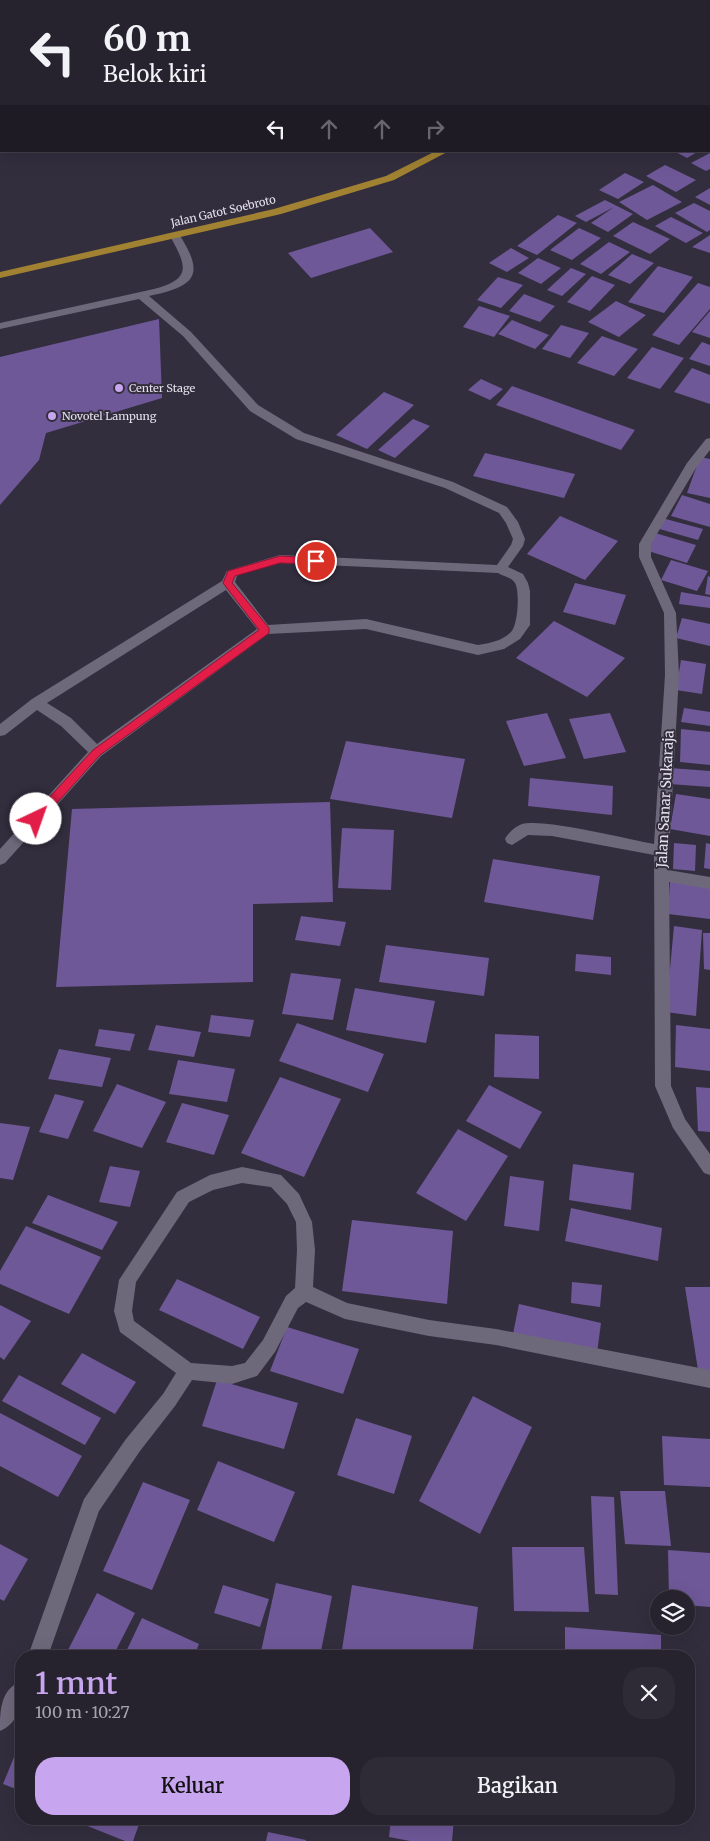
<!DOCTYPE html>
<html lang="id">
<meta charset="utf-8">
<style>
body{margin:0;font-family:Merriweather,serif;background:#2e2a36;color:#f1f3f6;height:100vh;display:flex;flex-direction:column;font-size:19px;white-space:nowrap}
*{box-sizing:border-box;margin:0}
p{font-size:16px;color:#a4a4aa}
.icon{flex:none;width:28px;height:28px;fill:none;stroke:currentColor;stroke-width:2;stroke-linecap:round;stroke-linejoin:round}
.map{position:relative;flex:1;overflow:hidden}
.details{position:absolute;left:15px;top:1650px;width:680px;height:175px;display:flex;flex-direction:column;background:#26222e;border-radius:20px;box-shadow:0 5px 20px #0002,0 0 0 1px #423f4a}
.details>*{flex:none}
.hud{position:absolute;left:0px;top:0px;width:710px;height:152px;box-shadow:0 5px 20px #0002,0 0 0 1px #423f4a;background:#26222e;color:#f1f3f6;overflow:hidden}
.fabs{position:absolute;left:650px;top:1590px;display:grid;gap:10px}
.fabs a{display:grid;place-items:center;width:45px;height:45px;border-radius:50%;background:#26222e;box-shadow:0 5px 20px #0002,0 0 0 1px #423f4a;font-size:25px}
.pin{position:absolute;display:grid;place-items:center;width:42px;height:42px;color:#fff;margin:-21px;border:2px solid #fff;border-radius:50%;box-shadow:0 1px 5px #0007}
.me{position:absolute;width:55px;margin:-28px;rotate:42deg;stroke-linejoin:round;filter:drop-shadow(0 0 4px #0008)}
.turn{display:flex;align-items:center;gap:18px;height:105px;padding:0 20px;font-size:22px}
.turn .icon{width:65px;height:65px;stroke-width:2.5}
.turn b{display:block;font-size:35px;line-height:42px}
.lanes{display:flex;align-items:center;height:48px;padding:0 20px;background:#0003;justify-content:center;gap:25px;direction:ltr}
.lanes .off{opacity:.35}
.round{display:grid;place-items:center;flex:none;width:52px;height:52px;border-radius:20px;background:#2e2a36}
.summary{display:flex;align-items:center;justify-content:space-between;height:85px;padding:0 20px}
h1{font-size:30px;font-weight:600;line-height:38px;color:#c7a6ef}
.button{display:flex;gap:10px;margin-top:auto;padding:10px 20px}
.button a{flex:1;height:58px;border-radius:20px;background:#c7a6ef;color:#111;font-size:20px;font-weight:600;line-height:58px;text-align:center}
.button a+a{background:#2e2a36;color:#f1f3f6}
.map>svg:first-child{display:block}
.building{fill:#6f5898}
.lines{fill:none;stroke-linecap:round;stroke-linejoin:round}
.lane{fill:#6e687b;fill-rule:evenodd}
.street{fill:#6e687b;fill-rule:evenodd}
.primary{fill:#a18232;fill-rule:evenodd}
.route{fill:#e11d48;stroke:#92132f}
.poi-dot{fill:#c7a6ef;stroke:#332e3e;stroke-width:2}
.labels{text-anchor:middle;stroke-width:4;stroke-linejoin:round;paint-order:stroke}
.far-street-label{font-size:11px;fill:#e4e1eb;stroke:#332e3e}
.far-poi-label{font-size:11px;fill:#e4e1eb;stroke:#332e3e;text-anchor:start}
.street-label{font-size:14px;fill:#e4e1eb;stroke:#332e3e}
</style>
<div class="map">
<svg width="710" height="1841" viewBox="0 0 710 1841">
<rect width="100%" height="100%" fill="#332e3e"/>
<path class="building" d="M674,151H699L687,158Z
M710,153V169L706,171L691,163Z
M665,165L696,180L676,192L646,176Z
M625,173L644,182L618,199L599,190Z
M653,185L682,202L647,220L619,202Z
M710,188V205L695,197Z
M605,200L633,214L608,232L591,223L614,207L586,222L575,216Z
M694,203L710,211V230L707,232L675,213Z
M558,215L577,223L537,255L517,246Z
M671,217L703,233L686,243L655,226Z
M633,222L670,239L650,254L613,236Z
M370,228L393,252L311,278L288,253Z
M579,228L601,238L572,260L550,250Z
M710,235V253L692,247Z
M609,242L630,252L601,274L580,264Z
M511,248L529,258L507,272L489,263Z
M632,254L654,263L630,284L608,275Z
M538,258L561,268L541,284L518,273Z
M658,266L693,277L664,313L628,302Z
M571,268L586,274L562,296L547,290Z
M592,276L615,285L590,311L567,302Z
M498,277L523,285L501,308L477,300Z
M698,283L710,287V309L679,345L652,335Z
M524,294L555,306L540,322L509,311Z
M616,301L646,315L619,337L588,322Z
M479,306L510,316L494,337L463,327Z
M710,311V338L692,332Z
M159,319L162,398L46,433L39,460L0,505V357Z
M512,320L549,335L535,349L498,334Z
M561,325L589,333L570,358L542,349Z
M602,336L638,349L614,376L577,363Z
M702,342L710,345V366L689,359Z
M652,347L684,358L660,389L627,378Z
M692,368L710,375V404L674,392Z
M481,379L503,389L490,400L468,390Z
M512,386L635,430L621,450L496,405Z
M384,392L414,405L367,449L336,435Z
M413,419L430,426L395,458L378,450Z
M485,453L575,474L564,498L473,476Z
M700,457L710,459V498L687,493Z
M682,495L710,504V527L671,516Z
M560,516L618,541L585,580L527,554Z
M662,518L703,529L698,540L656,528Z
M655,533L696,545L687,563L645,550Z
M671,560L708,571L697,591L661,580Z
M708,576L710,577V595L705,594Z
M575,583L626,595L615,625L563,612Z
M681,592L710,597V608L679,604Z
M682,618L710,624V646L676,638Z
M554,621L625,658L587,697L516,658Z
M681,660L706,664L702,694L676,690Z
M684,708L710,712V726L681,722Z
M547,713L566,758L524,766L506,721Z
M610,713L626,752L584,759L569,719Z
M681,729L710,732V765L680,762Z
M346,741L465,759L452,818L330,799Z
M670,768L710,771V787L670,784Z
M530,778L613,786L612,815L528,806Z
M676,794L710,799V836L670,829Z
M330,802L333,902L253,904V982L56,987L72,809Z
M342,828L394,830L391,890L338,888Z
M674,843L696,845L695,871L673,869Z
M706,843L710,844V869L704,868Z
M493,859L600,876L593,920L484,902Z
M670,880L710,885V919L668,914Z
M301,916L346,922L340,946L295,940Z
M674,926L702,930L696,1016L666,1012Z
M703,933H710V970L704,969Z
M386,945L489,958L484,996L379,982Z
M576,954L611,957V975L575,971Z
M291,973L341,979L333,1020L282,1014Z
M355,988L435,1001L426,1043L346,1030Z
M211,1015L254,1020L250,1037L208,1032Z
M297,1023L384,1054L368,1092L279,1061Z
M156,1025L201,1032L194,1057L148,1050Z
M676,1025L710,1029V1071L675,1067Z
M99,1029L135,1034L130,1051L95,1046Z
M495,1034L539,1036V1079L494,1077Z
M59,1049L111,1058L102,1087L48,1079Z
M178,1060L235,1069L227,1102L169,1094Z
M280,1077L341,1099L304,1177L241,1153Z
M117,1084L166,1102L142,1148L93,1131Z
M489,1085L542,1112L520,1149L466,1121Z
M696,1087L710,1088V1132L698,1131Z
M55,1094L84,1101L68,1139L39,1132Z
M182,1103L229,1115L214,1155L166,1142Z
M0,1123L30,1127L13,1180L0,1178Z
M458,1129L508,1156L466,1221L416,1193Z
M573,1164L634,1173L631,1210L569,1200Z
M110,1166L140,1171L130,1207L99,1202Z
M510,1176L544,1181L539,1231L504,1226Z
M48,1195L118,1222L102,1250L32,1223Z
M571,1208L662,1228L658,1261L565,1241Z
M352,1220L453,1231L447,1304L342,1291Z
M26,1226L101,1257L69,1314L0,1284V1271Z
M177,1279L260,1317L243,1349L159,1310Z
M572,1282L602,1285L600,1307L571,1303Z
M685,1287H710V1370H698Z
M519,1304L601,1323L597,1353L513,1334Z
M0,1305L31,1321L4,1360L0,1357Z
M287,1327L359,1349L343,1394L270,1371Z
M82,1353L136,1382L115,1414L61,1384Z
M19,1375L101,1418L85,1445L2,1401Z
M217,1380L298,1403L284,1449L202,1426Z
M473,1396L532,1427L480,1534L419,1501Z
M0,1413L82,1456L58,1497L0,1466Z
M356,1418L412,1436L394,1494L337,1475Z
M662,1436L710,1439V1487L664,1485Z
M218,1461L295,1492L274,1542L197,1510Z
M143,1482L190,1500L152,1590L103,1571Z
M620,1491H665L671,1546L625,1544Z
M591,1496L614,1497L618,1595L595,1594Z
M0,1544L28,1559L4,1601L0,1599Z
M512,1547H584L589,1612L514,1611Z
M668,1550L710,1553V1607L686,1605V1599H669Z
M276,1583L332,1596L320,1656H260Z
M223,1585L269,1599L260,1627L214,1613Z
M352,1585L478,1607L472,1656H341Z
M97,1593L135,1613L113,1656H65Z
M142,1618L199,1644L194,1656H124Z
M565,1627L661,1635V1656H565Z
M21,1740V1791L3,1784Z
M70,1819H141L133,1841H125Z
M391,1819H454L452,1841H410L389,1837Z
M268,1832L306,1840V1841H266Z"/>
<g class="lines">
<path class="lane" d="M0,35H1V41H0Z
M175,233L179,234C206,276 195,286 149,296L191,332L258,405L304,433L453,482L507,507L518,522L525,539L523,546L508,567L523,574L528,583L530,591V625L520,639L504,649L478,655L366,629L268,634L101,756L5,863L0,865V849L88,752L61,726L37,710L5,735L0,736V724L32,699L222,581L227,571L280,555L497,565L511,545L513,539L506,523L499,513L445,488L296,439L250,411L183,336L139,299L0,329V323L154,289C193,279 186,265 170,236ZM280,563L498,573C503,576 512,578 515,583C520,592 518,625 511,632C502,641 490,643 478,645L366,619L268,625L235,582L237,576L240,574ZM226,590L257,629L97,744L71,718L47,703Z"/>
<path class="street" d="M710,438V450L696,468L651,544V557L676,613L679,675L668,870L710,877V889L669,882L671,1086L685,1119L710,1154V1175L704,1173L673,1128L655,1086L654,855L552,836L528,835L512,845L507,843L505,839C508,833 516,826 522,824C543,818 628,839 654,844L665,675L664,613L639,557V544L687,463L706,439Z
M242,1167L281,1175L299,1194L312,1222L315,1250L313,1287L347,1303L429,1320L496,1329L710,1370V1388L496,1345L429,1336L345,1319L306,1302L298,1308L275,1352L257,1376L232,1384L192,1380L175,1406L140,1451L99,1511L48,1656H28L84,1499L126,1439L163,1394L176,1373L120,1332L114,1311L119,1280L177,1192L210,1175ZM242,1183L271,1187L287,1204L296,1222L297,1250L295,1288L286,1296L263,1340L245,1363L232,1366L191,1363L134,1321L132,1311L136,1282L189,1202L213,1190Z
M21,1681C22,1700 21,1722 0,1731C0,1711 0,1690 21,1681Z"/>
<path class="primary" d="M436,151H449L394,180L281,214L0,278V272L274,209L386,176Z"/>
</g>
<path class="route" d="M280,556L316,558L321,561L316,564L280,563L235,576L232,583L269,628V633L100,755L40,822H32L31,819L32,816L93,750L259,630L223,583L228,571Z"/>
<g class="poi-dot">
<circle cx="119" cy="388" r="5"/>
<circle cx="52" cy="416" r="5"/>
</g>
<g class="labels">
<g class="far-street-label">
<text transform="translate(223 211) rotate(-13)" y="4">Jalan Gatot Soebroto</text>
</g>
<g class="far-poi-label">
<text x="129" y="392">Center Stage</text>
<text x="62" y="420">Novotel Lampung</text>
</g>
<g class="street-label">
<text transform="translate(665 799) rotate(-87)" y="5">Jalan Sanar Sukaraja</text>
</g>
</g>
</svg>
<div class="fabs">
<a><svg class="icon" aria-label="layers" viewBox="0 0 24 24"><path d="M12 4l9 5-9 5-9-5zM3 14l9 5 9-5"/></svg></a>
</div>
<div class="pin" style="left:316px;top:561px;background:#d93025"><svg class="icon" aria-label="arrive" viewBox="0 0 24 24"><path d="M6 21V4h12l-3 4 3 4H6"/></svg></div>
<svg class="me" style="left:36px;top:819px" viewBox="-20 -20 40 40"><circle r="19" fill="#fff"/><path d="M0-13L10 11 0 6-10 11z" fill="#e11d48"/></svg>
<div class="hud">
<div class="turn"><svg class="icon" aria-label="left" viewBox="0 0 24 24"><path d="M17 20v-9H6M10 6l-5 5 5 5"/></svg><div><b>60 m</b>Belok kiri</div></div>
<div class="lanes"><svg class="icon" aria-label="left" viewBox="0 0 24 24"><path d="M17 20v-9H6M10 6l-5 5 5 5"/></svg><svg class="icon off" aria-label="ahead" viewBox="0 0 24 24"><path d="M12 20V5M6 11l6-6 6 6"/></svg><svg class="icon off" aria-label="ahead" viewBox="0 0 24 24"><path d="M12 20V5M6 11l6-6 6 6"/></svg><svg class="icon off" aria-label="right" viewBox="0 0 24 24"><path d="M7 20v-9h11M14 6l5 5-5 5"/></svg></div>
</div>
<section class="details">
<div class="summary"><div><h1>1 mnt</h1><p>100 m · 10:27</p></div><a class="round"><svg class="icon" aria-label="close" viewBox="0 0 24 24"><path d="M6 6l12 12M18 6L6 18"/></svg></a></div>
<div class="button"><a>Keluar</a><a>Bagikan</a></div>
</section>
</div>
